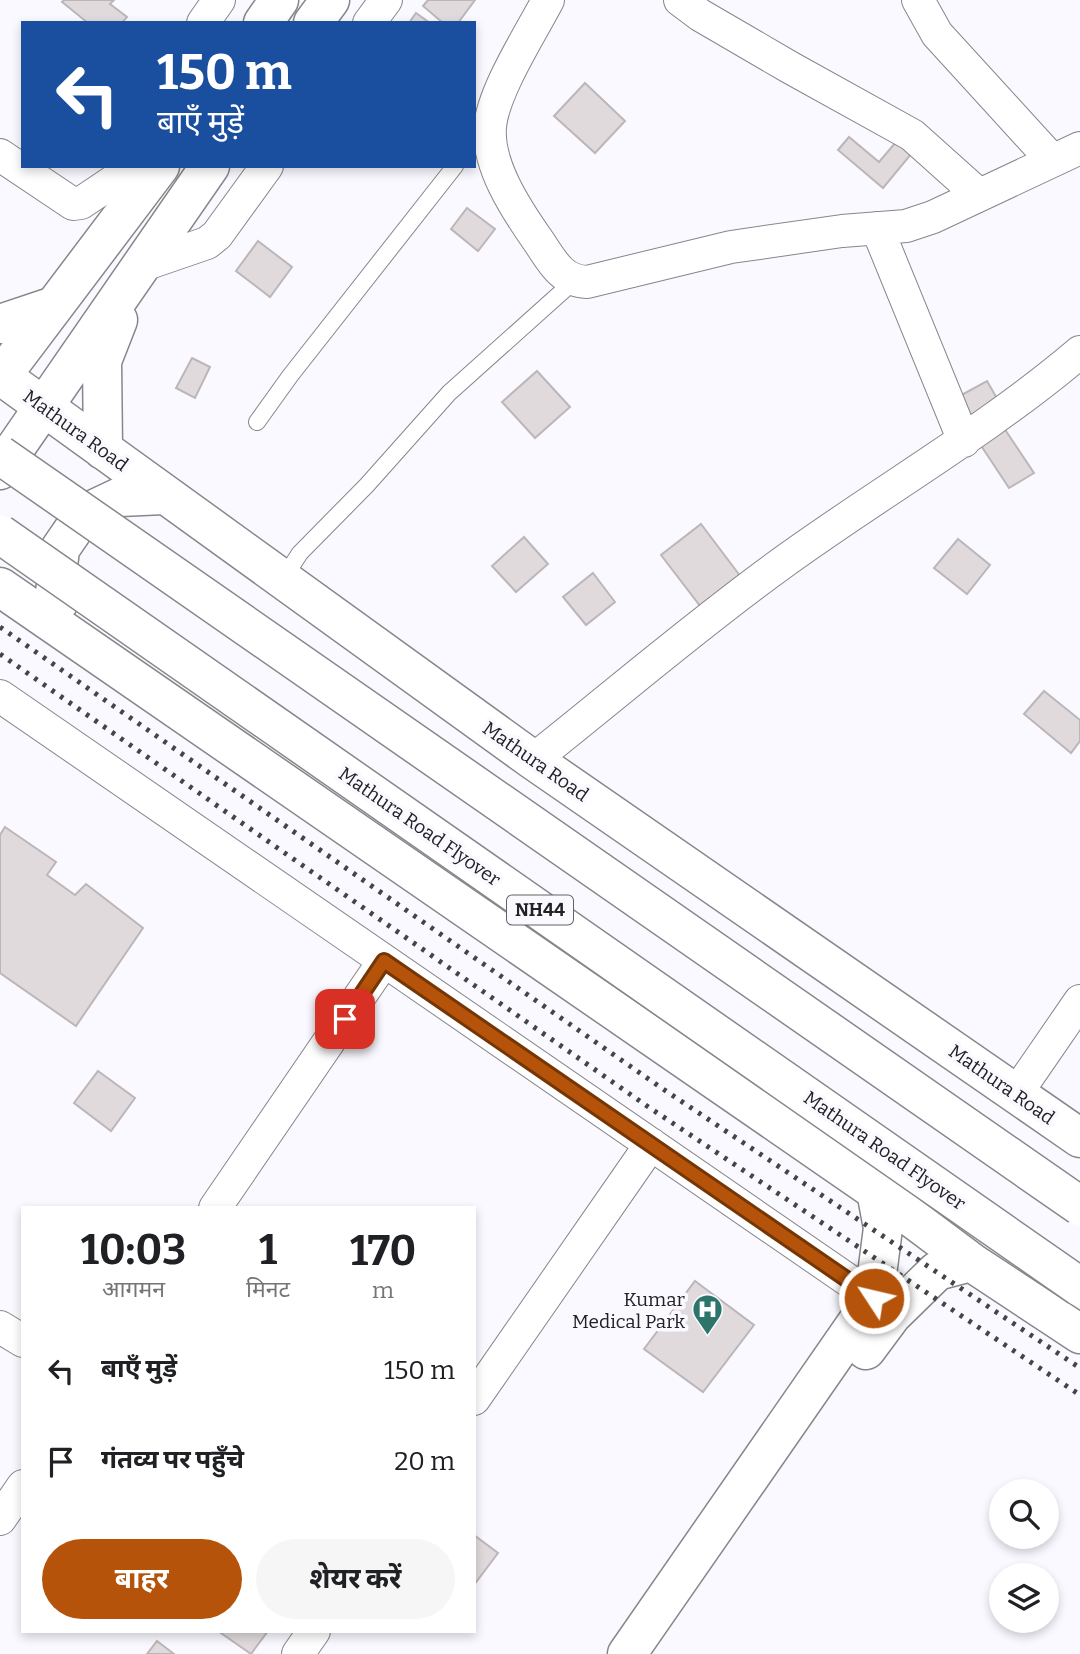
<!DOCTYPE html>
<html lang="hi">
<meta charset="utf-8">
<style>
body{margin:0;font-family:Bitter,"Noto Sans Devanagari",serif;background:#f6f6f6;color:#202124;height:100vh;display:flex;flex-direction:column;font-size:26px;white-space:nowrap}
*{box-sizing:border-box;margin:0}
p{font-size:23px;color:#757577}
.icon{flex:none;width:38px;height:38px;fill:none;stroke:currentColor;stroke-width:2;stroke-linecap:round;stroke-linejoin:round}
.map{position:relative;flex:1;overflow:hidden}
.panel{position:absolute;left:21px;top:1206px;width:455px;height:427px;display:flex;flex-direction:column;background:#fff;border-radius:0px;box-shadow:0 4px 10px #0003}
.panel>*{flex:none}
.top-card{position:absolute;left:21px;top:21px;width:455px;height:147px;border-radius:0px;box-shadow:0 4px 10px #0003;background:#1a4fa0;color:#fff;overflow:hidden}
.fabs{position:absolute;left:989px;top:1479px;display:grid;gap:14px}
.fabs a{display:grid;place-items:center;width:70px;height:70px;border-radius:50%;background:#fff;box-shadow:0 4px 10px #0003;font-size:35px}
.pin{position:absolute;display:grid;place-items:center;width:60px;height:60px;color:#fff;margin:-30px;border-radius:14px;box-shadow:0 4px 10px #0006}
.me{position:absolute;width:77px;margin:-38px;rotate:305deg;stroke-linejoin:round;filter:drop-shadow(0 0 5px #0008)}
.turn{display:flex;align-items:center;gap:24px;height:147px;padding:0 21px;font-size:32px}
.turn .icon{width:91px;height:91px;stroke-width:2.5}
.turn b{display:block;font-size:49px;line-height:60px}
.eta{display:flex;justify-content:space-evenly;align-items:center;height:119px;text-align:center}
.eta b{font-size:42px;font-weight:700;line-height:49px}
.button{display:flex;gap:14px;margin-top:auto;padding:14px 21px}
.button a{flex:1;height:80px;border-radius:42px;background:#b45309;color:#fff;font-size:28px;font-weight:700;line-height:80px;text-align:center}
.button a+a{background:#f6f6f6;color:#202124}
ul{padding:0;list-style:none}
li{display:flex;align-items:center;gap:21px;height:91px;padding:0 21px}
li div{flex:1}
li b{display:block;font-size:26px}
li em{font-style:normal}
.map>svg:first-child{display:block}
.building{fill:#e0dadc;stroke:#bcb6b9;stroke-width:2}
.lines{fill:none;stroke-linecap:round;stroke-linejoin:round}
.lane-casing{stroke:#87868b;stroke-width:18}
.street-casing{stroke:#87868b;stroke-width:34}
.secondary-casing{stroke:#87868b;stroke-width:41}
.lane{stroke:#fff;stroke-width:16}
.street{stroke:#fff;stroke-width:32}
.secondary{stroke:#fff;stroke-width:38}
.rail{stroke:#454547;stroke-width:5;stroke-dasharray:3.5 7;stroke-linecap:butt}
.highway-bridge-casing{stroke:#87868b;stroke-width:41;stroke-linecap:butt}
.highway-bridge{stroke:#fff;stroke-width:38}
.route-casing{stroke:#753606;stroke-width:18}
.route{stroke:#b45309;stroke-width:12}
.labels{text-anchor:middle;stroke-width:7;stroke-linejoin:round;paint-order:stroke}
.shield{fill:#faf9ff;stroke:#636266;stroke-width:2}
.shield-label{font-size:18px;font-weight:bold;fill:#222224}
.street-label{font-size:19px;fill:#222224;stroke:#faf9ff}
.poi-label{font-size:19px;fill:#222224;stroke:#faf9ff;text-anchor:end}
</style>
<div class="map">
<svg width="1080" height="1654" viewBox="0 0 1080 1654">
<rect width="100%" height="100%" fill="#faf9ff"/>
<path class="building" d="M64,0H114L110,4L127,17L122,23H88L62,2Z
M428,0H475L458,23H443L423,6Z
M416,13L430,23H409Z
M585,83L625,121L595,153L554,116Z
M902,135L917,147L883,188L838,150L849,137L879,162Z
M467,208L495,229L478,251L451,229Z
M258,241L292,267L270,297L236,271Z
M192,358L210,367L195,398L176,388Z
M537,371L570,407L535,438L502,402Z
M987,381L1002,407L971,424L956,398Z
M1004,428L1034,473L1009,488L980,444Z
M701,524L744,581L704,611L661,555Z
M524,537L548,564L516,592L492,566Z
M958,539L990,565L967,594L934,568Z
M593,573L615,602L586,625L563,597Z
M1044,691L1080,720V741L1071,753L1024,714Z
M5,827L56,862L47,875L75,895L86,884L143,928L76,1026L0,973V835Z
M98,1071L135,1098L111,1131L74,1103Z
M695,1281L754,1325L703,1392L644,1349Z
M474,1535L498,1553L474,1585Z
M218,1631H268L251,1654Z
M157,1641L174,1654H147Z"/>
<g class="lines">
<defs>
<path id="lane" d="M257,422L290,376L455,166
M283,579L300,553L367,485L449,393L574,281"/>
<path id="street" d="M548,0C531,33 493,91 490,127C487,165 516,209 537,239C551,259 560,281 587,282L731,247L842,231L906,226L933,217L1080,148
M680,0L700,15L791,68L912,135L979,195
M918,0L937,34L1052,160
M203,23L219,0
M369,23L386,0
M0,155L73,204L81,203L136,166
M877,228L964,441
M140,266L207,243L217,235L267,166
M0,696L874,1298
M533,760C615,695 694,627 778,566C878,493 986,432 1080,352
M1016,1094L1080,1001
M215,1208L384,961
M0,1327L23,1341
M474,1399L651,1144
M0,1519L23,1486
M298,1654L314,1631"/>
<path id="secondary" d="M263,23L279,0
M313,23L330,0
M0,324L54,306
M0,375L533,760L1080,1138
M0,378L160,166
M103,450L102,361L118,320
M0,470L210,166
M0,587L876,1191L971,1262L1080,1334
M59,602L55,593L60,549L84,514L120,497L164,495
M866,1350L892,1315L937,1271L971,1262
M627,1654L874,1298L883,1228L876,1191"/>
</defs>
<use href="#lane" class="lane-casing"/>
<use href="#street" class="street-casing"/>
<use href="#secondary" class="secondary-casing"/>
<use href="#lane" class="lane"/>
<use href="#street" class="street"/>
<use href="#secondary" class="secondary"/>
<path class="rail" d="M0,627L660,1087L1080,1368
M0,654L647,1106L1080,1395"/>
<defs>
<path id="highway-bridge" d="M0,455L1080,1206
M0,534L1080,1287"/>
</defs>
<use href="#highway-bridge" class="highway-bridge-casing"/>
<use href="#highway-bridge" class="highway-bridge"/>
</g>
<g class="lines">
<defs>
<path id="route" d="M345,1019L384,961L874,1298"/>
</defs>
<use href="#route" class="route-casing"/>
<use href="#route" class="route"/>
</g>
<defs>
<symbol id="hospital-pin" viewBox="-11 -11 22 30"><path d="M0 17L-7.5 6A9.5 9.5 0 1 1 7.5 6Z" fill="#2d746b" stroke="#faf9ff"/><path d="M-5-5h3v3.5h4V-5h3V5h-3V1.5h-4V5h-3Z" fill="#fff"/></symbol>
</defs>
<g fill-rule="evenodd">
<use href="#hospital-pin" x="690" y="1292" width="35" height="47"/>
</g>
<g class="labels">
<rect class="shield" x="507" y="895.5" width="66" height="29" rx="5"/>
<g class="shield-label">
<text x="540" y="916">NH44</text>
</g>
<g class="street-label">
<text transform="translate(76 430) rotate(36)" y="7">Mathura Road</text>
<text transform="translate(536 761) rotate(35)" y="7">Mathura Road</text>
<text transform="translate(420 826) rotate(35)" y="7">Mathura Road Flyover</text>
<text transform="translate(1002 1084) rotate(35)" y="7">Mathura Road</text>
<text transform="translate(885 1150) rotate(35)" y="7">Mathura Road Flyover</text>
</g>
<g class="poi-label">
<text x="685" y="1306">Kumar<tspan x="685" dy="22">Medical Park</tspan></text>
</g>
</g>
</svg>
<div class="fabs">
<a><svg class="icon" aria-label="search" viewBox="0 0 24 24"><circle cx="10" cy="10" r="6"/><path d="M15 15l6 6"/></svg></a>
<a><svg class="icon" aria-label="layers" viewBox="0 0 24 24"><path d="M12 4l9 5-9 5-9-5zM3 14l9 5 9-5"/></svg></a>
</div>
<div class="pin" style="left:345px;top:1019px;background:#d93025"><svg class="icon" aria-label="arrive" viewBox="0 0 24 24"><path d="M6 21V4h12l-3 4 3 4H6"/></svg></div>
<svg class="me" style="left:874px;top:1298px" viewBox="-20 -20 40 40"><circle r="17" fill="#b45309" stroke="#fff" stroke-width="3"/><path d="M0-11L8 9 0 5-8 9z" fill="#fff"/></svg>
<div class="top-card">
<div class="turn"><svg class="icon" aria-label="left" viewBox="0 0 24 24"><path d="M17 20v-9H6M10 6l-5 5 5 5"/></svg><div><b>150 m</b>बाएँ मुड़ें</div></div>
</div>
<section class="panel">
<div class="eta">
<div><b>10:03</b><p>आगमन</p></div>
<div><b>1</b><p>मिनट</p></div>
<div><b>170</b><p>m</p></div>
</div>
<ul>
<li><svg class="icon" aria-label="left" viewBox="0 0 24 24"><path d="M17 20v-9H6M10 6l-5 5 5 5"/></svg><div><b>बाएँ मुड़ें</b></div><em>150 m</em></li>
<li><svg class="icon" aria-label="arrive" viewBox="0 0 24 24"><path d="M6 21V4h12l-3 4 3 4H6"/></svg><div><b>गंतव्य पर पहुँचे</b></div><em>20 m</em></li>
</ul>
<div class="button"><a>बाहर</a><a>शेयर करें</a></div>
</section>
</div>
